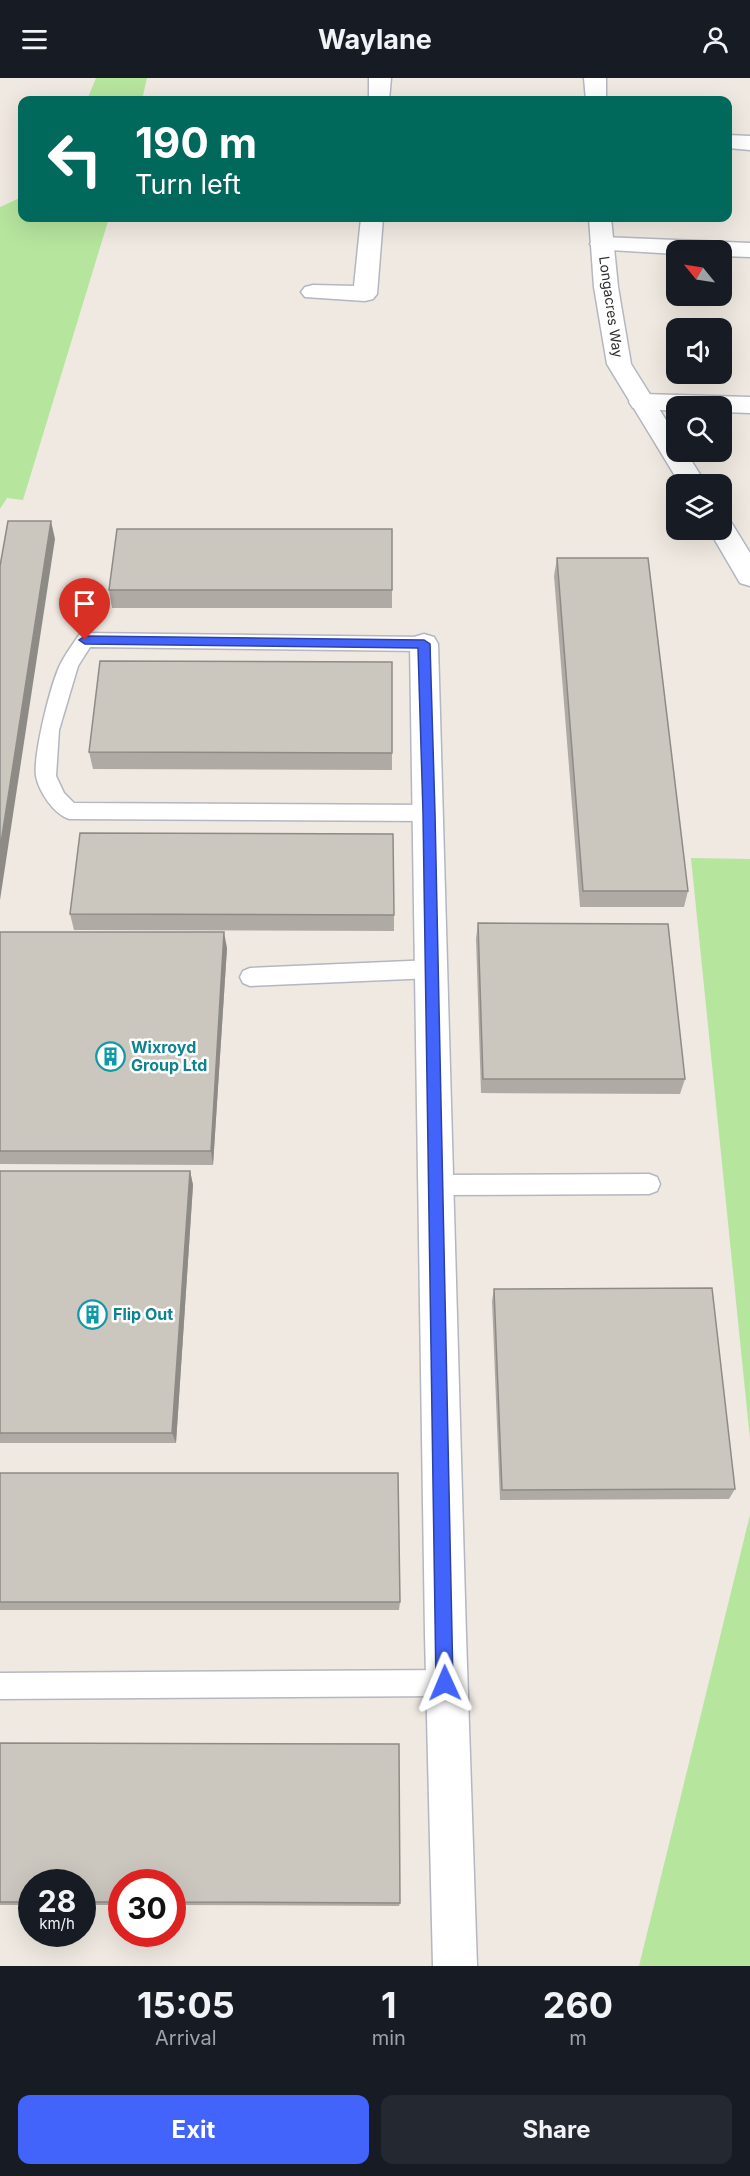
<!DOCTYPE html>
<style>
body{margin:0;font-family:Inter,sans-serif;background:#242831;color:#f1f3f6;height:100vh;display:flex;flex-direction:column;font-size:22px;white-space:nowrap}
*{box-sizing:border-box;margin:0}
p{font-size:20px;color:#9ea1a6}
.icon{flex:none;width:33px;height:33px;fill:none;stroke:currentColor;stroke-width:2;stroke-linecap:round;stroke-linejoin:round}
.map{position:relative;height:1888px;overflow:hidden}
.details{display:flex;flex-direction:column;background:#171b24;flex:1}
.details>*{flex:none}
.banner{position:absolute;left:18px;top:18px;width:714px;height:126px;border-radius:12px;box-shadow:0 6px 24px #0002;background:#00695c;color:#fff;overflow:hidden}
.needle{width:39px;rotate:300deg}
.tools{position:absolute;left:666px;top:162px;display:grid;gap:12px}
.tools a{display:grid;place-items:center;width:66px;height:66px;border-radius:12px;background:#171b24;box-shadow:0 6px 24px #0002;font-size:30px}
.speed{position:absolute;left:18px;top:1791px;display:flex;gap:12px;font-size:30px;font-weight:700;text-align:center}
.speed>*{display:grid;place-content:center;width:78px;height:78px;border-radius:50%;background:#171b24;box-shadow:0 6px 24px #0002;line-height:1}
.speed small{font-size:15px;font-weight:400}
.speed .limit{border:9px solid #d22;background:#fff;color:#111}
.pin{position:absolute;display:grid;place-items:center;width:51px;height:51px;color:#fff;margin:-62px -26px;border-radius:50% 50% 50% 0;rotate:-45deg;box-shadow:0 0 6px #0007}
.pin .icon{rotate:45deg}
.me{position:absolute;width:66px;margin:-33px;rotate:359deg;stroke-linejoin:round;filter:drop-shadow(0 0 4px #0008)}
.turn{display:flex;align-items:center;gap:21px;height:126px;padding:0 18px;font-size:27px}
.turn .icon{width:78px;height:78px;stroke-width:2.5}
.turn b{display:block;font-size:42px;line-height:51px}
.eta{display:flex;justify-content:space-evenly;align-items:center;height:102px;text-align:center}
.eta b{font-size:36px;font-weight:700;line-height:42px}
.button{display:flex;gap:12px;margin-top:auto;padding:12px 18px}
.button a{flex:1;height:69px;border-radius:12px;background:#4264fb;color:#fff;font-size:24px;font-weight:700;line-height:69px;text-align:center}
.button a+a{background:#242831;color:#f1f3f6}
header{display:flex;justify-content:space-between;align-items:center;height:78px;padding:0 18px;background:#171b24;font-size:27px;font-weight:700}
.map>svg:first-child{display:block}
.green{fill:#b6e59e}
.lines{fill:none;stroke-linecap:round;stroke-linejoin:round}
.lane-casing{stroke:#b4b7c1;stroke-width:3}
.street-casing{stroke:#b4b7c1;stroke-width:3}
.secondary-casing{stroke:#b4b7c1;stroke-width:3}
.lane{fill:#fff;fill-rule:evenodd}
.street{fill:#fff;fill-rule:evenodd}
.secondary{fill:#fff;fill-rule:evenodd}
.wall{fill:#afaba4}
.shaded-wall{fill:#8e8b86}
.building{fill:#cbc7bf;stroke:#8e8b86;stroke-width:1.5}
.route{fill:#4264fb;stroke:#2b41a3;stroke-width:1.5}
.labels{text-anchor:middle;stroke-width:5;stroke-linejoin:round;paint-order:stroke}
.far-street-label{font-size:14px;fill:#2e2e2e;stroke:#fff}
.culture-label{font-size:16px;font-weight:bold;fill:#0d838f;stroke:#fff;text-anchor:start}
</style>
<header><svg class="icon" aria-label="menu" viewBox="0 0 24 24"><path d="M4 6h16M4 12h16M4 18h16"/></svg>Waylane<svg class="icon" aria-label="person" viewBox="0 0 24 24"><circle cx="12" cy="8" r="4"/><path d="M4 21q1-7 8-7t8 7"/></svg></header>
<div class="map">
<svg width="750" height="1888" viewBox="0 0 750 1888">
<rect width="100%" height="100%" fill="#efe9e1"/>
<path class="green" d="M96,0H147L142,22H87Z
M22,119V140H109L23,422L7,420L0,431V129Z
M691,780L750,781V1361Z
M750,1437V1888H639Z"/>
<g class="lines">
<defs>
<path id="lane" d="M85,555L424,559L430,561L433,566L430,571L424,573L90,569L78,588L59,652L56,698L64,715L74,725L429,727L436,730L439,735L436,740L429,743L69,741C54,736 39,714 36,698C33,677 51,604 61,585C66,575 73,566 79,557Z
M432,882L439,885L442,891L439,897L432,900L250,908L243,905L240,899L243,893L250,890Z
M649,1096L657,1099L660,1106L657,1113L649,1116L435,1117L427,1114L424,1107L427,1100L435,1097Z
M445,1592L454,1596L458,1605L454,1614L445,1618L0,1621V1595Z"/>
<path id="street" d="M369,0H391L389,22H369Z
M728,57L750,58V72L728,70Z
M361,140H383L377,216L373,221L365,223L305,219L301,214L305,209L313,207L354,208Z
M602,159L750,165V179L722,178V172H676V176L594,171L590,166L594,161Z
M642,316L750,319V335L722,334V328H676V333L633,330L629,324L633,318Z
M424,556L434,559L438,566L466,1557L477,1888H433L425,1557L410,566L414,559Z"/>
<path id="secondary" d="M584,0H606V22H586Z
M589,140H611L618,209L631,286L676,358V374H686L706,406H680L607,286L594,209Z
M722,442L731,444L750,475V508L740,505L709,452H722Z"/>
</defs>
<use href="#lane" class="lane-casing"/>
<use href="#street" class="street-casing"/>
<use href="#secondary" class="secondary-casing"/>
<use href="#lane" class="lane"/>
<use href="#street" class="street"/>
<use href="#secondary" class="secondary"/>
</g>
<path class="wall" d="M392,451V530H112L109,512Z
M557,480L688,813L684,829H580L554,498Z
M392,584V692L93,691L89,674Z
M70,836L394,837V853L74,852Z
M478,845L685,1001L680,1016L481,1015L476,861Z
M0,854L227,870L213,1087L0,1086Z
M0,1093H190L193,1107L176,1365H0Z
M494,1211L735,1411L729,1421L500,1422L492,1223Z
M0,1395L400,1524L399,1532H0Z
M0,1665L400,1825L399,1828L172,1827V1804H122V1827H82V1804H32V1827H0Z"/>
<path class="shaded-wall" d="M51,443L55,461L0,822V771Z
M224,854L227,870L213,1087L211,1073Z
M190,1093L193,1107L176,1365L172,1355Z"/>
<path class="building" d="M8,443H51L0,771V488Z
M117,451H392V512H109Z
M557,480H648L688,813H583Z
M100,583L392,584V675L89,674Z
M80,755L393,756L394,837L70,836Z
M478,845L668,846L685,1001H483Z
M0,854H224L211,1073H0Z
M0,1093H190L172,1355H0Z
M712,1210L735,1411L502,1412L494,1211Z
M0,1395H398L400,1524H0Z
M0,1665L399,1666L400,1825L172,1824V1804H122V1824H82V1804H32V1824H0Z"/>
<path class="route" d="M85,558L424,562L430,566L435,735L453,1605L451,1611L445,1613L439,1611L436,1605L423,735L418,570L85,566L79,562Z"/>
<defs>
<symbol id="building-ring" viewBox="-11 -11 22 22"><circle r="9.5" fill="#fff" stroke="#0f9aa8" stroke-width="1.5"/><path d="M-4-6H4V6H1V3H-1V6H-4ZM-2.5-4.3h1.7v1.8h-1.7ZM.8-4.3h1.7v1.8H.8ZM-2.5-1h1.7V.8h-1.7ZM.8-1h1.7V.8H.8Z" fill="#0f9aa8"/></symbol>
</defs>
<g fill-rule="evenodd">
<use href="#building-ring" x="94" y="962" width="33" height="33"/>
<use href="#building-ring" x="76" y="1220" width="33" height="33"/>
</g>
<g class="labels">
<g class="far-street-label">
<text transform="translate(611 229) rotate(82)" y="5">Longacres Way</text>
</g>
<g class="culture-label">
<text x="131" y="975">Wixroyd<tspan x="131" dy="18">Group Ltd</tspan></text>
<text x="113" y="1242">Flip Out</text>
</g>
</g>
</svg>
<div class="tools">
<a><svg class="needle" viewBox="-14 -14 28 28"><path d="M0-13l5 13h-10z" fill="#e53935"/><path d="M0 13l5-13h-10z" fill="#9ea1a6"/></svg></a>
<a><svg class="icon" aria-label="sound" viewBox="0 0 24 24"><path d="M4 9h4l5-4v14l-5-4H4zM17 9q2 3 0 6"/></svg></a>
<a><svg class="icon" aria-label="search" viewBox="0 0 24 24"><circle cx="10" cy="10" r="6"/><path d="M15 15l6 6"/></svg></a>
<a><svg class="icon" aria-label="layers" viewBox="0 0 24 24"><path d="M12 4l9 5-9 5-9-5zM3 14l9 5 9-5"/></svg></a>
</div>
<div class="speed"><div>28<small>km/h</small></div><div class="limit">30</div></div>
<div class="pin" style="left:85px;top:562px;background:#d93025"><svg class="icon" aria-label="arrive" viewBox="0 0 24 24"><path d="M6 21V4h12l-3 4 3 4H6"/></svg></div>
<svg class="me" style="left:445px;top:1605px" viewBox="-20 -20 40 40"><path d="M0-17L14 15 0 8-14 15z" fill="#4264fb" stroke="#fff" stroke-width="4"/></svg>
<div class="banner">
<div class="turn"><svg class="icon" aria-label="left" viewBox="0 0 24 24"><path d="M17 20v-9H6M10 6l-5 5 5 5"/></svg><div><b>190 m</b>Turn left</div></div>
</div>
</div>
<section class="details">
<div class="eta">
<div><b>15:05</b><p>Arrival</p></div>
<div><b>1</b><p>min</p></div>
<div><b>260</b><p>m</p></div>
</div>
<div class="button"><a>Exit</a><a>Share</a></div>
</section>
